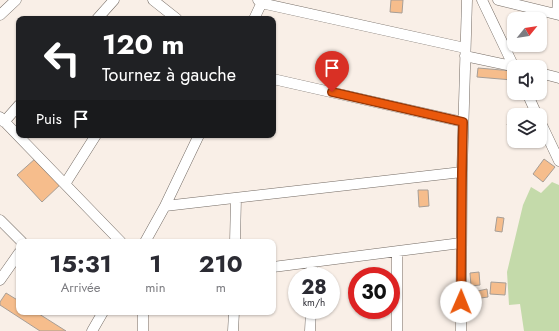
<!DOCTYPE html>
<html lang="fr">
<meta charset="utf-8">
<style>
body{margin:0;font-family:Jost,sans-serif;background:#f2f2f3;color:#2b2b33;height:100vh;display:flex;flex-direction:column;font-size:15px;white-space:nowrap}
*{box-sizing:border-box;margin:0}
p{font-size:13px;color:#7c7c81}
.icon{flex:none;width:22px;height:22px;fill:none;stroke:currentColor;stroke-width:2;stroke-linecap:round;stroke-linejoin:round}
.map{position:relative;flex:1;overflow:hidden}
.drawer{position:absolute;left:16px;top:239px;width:260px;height:76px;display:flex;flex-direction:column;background:#fff;border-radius:8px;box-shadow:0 1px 3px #0004}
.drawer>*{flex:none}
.top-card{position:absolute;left:16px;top:16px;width:260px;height:122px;border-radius:8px;box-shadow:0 1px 3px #0004;background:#202124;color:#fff;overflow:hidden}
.needle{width:26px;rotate:60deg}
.controls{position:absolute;left:507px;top:12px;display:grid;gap:8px}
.controls a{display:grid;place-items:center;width:40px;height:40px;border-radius:8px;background:#fff;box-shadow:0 1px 3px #0004;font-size:20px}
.speed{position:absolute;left:288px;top:267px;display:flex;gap:8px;font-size:20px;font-weight:700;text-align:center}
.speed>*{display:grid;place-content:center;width:52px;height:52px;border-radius:50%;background:#fff;box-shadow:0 1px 3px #0004;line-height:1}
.speed small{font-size:10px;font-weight:400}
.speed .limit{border:6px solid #d22;background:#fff;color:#111}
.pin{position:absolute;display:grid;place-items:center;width:34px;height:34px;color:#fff;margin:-41px -17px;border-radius:50% 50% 50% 0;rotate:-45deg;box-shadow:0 0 4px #0007}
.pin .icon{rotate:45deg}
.me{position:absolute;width:44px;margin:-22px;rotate:1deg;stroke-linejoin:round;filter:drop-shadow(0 0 3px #0008)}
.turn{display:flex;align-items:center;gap:14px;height:84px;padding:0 20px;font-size:18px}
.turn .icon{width:52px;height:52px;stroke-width:2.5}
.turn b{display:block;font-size:28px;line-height:34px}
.then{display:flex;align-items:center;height:38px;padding:0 20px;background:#0003;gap:8px;font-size:15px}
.eta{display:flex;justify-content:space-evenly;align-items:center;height:68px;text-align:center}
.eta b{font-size:24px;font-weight:700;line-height:28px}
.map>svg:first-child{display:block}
.green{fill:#c4daaa}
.building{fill:#f6bd8c;stroke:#a79e96}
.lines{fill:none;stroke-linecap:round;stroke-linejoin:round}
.minor-casing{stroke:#746b64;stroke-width:11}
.minor{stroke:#fff;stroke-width:10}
.route-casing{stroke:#983908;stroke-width:10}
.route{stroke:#ea580c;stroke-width:7}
</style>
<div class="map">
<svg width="559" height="331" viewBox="0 0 559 331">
<rect width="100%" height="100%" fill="#f9efe7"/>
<path class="green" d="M552,182L559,185V331H524L520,304L509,305L507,272L523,205L531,187L541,193Z"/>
<path class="building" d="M391,0H403L402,13L390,12Z
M478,68L513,71L512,80L477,77Z
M512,111L522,115H514V128L507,125Z
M36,158L62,183L42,202L17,175Z
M544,159L555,167L543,182L533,174Z
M418,190H428L429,206L419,207Z
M497,217L504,218L502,232L495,231Z
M479,272L480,285L471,286L470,273Z
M491,282L506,283L505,295L490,294Z
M487,289L488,297L474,299L473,292Z
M6,293L19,301V312H36L66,331H40L0,305V302Z"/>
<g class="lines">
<defs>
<path id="minor" d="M153,0L177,19
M258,0L261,3L465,48
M482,0L514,67
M498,0L559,15
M557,14L558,0
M0,15L16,0
M97,19L114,0
M254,19L263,0
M465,56L516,67
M540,73L559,78
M273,79L463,122
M527,93L537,115
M0,117L121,242
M540,121L559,161
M4,122L19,105
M65,184L96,135
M165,206L462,172
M0,220L22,242
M145,242L165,206L199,135
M235,242L236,198
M273,267L461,243
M312,276V262
M0,280L19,253
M143,312V331
M92,331L103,312
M233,331L234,312
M310,331L311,310
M397,331V252
M461,331L462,172L467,0"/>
</defs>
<use href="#minor" class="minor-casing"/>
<use href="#minor" class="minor"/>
</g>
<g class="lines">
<defs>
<path id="route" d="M332,92L463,122L462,172L461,302"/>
</defs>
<use href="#route" class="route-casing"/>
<use href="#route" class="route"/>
</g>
</svg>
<div class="controls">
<a><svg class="needle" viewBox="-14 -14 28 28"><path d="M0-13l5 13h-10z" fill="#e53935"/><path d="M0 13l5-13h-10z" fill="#7c7c81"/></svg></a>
<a><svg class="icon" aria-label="sound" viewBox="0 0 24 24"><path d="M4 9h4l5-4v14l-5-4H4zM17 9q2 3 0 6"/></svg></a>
<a><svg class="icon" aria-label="layers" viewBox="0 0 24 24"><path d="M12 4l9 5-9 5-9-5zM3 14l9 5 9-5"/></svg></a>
</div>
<div class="speed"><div>28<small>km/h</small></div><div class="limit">30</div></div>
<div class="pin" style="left:332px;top:92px;background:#d93025"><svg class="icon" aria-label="arrive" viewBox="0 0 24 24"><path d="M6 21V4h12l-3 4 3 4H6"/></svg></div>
<svg class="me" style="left:461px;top:302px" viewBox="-20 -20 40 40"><circle r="19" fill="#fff"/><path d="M0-13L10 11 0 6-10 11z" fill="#ea580c"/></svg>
<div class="top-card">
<div class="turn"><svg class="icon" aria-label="left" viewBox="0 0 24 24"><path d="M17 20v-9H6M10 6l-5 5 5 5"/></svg><div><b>120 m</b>Tournez à gauche</div></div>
<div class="then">Puis<svg class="icon" aria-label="arrive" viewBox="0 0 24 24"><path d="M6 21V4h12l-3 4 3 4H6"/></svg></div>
</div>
<section class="drawer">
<div class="eta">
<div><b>15:31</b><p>Arrivée</p></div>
<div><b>1</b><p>min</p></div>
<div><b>210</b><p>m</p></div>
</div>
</section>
</div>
